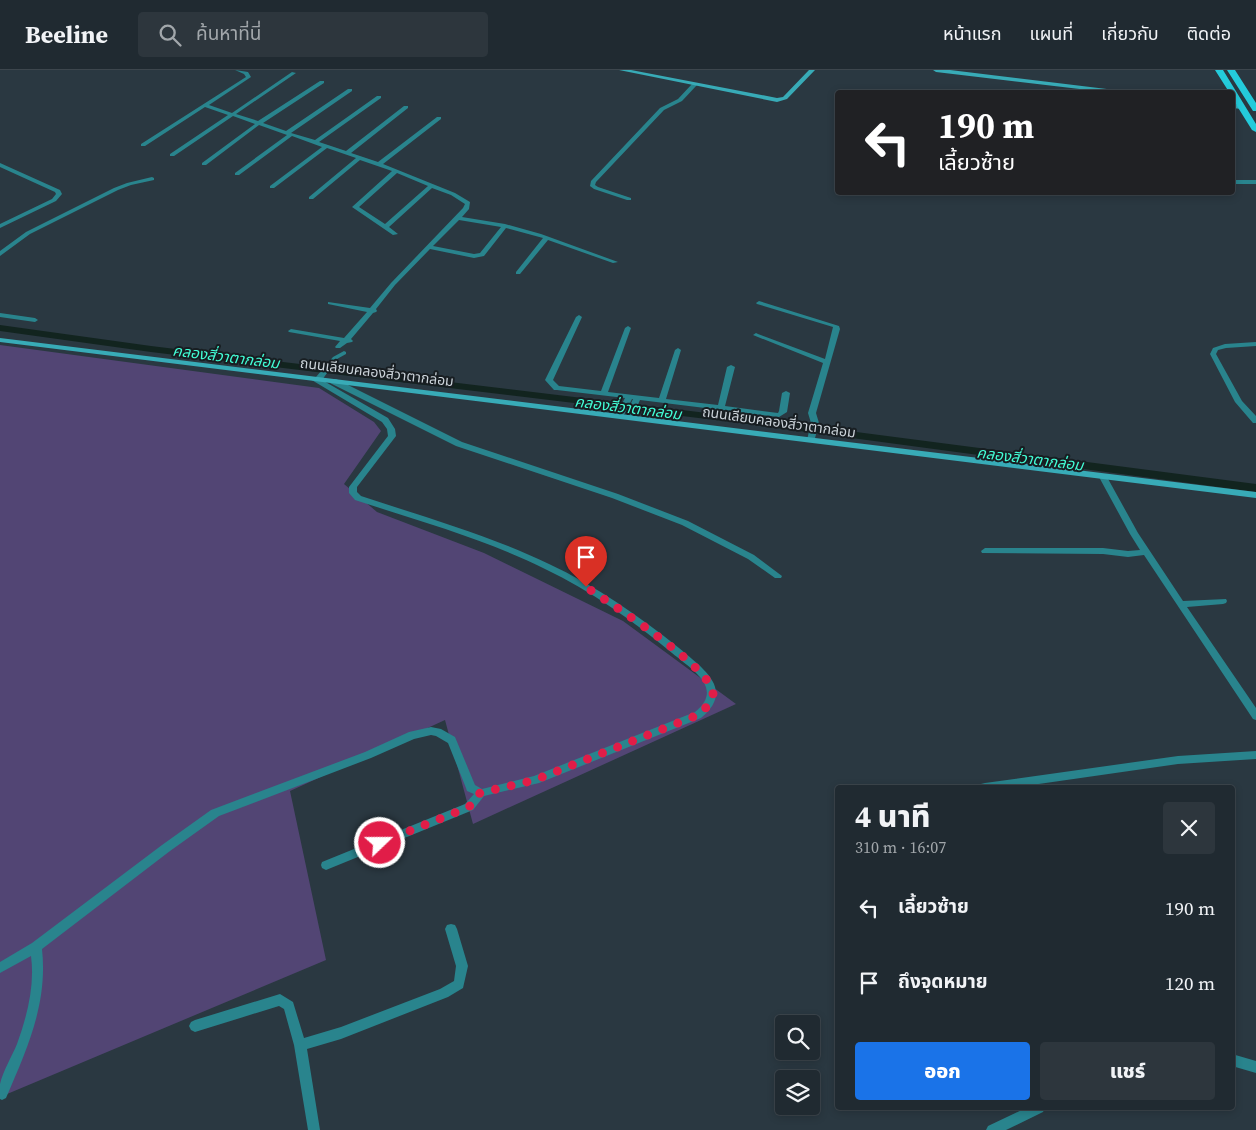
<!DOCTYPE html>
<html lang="th">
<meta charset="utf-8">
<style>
body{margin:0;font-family:"Source Serif 4","Noto Sans Thai",serif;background:#2d363d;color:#f1f3f6;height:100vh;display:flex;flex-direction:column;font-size:19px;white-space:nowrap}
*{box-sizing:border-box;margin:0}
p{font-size:16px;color:#a2a7ab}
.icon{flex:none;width:28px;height:28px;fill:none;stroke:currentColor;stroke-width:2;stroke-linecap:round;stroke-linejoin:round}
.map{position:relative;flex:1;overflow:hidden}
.details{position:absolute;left:835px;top:715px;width:400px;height:325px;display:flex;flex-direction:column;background:#202a31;border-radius:5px;box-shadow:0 2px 8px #0003,0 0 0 1px #3d464d}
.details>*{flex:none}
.top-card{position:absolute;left:835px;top:20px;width:400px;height:105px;border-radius:5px;box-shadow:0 2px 8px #0003,0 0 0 1px #3d464d;background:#202124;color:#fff;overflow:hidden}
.tools{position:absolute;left:775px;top:945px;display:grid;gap:10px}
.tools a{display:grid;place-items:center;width:45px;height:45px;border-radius:5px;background:#202a31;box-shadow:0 2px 8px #0003,0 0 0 1px #3d464d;font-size:25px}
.pin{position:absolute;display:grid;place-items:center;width:42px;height:42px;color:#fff;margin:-51px -21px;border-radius:50% 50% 50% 0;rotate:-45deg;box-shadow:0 0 5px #0007}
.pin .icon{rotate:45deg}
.me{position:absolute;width:55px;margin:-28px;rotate:68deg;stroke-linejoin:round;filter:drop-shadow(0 0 4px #0008)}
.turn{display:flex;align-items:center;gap:18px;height:105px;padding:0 20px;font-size:22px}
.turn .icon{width:65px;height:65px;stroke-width:2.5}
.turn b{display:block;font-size:35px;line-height:42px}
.round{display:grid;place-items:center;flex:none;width:52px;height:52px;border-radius:5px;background:#2d363d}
.headline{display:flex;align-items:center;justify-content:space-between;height:85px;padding:0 20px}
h1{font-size:30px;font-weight:800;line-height:38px}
.action{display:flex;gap:10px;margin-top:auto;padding:10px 20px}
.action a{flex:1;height:58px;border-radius:5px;background:#1a73e8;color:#fff;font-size:20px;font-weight:800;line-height:58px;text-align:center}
.action a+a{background:#2d363d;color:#f1f3f6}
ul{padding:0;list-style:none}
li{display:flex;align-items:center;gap:15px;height:75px;padding:0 20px}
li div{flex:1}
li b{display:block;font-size:19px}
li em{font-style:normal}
header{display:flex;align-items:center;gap:30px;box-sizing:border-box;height:70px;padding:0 25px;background:#202a31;border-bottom:1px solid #3d464d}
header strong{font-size:24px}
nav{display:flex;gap:28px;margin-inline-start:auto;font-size:18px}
.search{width:350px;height:45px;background:#2d363d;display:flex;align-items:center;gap:12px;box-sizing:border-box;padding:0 18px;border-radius:5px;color:#a2a7ab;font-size:19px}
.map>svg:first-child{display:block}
.green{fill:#524574}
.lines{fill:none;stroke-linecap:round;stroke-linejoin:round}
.canal{fill:#12241f;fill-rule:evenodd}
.street{fill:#29848d;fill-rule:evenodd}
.secondary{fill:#38abb7;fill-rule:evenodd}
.primary{fill:#24cbdb;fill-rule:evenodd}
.route{stroke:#e11d48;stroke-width:9;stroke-dasharray:0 16.2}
.labels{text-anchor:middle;stroke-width:4;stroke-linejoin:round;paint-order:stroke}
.street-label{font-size:14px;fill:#ccd4da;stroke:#181e22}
.water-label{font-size:15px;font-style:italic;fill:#42fed6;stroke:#181e22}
</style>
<header>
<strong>Beeline</strong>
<div class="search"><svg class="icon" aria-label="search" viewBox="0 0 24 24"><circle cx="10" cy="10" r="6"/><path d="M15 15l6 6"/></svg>ค้นหาที่นี่</div>
<nav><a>หน้าแรก</a><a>แผนที่</a><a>เกี่ยวกับ</a><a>ติดต่อ</a></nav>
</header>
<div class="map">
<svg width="1256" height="1060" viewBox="0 0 1256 1060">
<rect width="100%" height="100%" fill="#2a3841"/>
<path class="green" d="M0,275L319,318L374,352L381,361L344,414L377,442L484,483L623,551L736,634L473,754L445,650L290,721L326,890L0,1027Z"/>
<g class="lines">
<path class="canal" d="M0,255L151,276L740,347L1256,414V422L740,353L151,282L0,261Z"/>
<path class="street" d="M235,0L248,2L251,7L209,35L232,43L292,2L296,3L236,44L258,51L320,11H324V13L263,53L286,61L348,19H352V21L291,63L315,70L377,26H381V28L319,72L346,81L404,36H408V38L351,83L378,92L437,47H441V49L383,94L455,123L470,132L469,139L462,147L505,154L541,164L618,192L613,193L548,170L520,204H516V202L543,168L506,158L484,186L474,188L430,179L395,215L376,239L377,241L376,242L373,243L351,269L353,271L352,272L347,273L340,278H336L335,277L340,271L289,262L288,261L291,259L344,268L367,242L328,234V232L370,238L391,213L463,138L465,134L451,125L432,118L389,157L398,164L393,165L352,137L392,101L360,90L313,129H309V127L356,88L327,78L274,118H270V116L322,77L292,66L239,105H235V103L287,65L259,55L206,95H202V93L255,54L233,46L174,86H170V84L228,45L205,37L145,76H141V74L246,7L244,4ZM397,103L428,116L385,154L359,137ZM459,150L501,157L480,183L474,184L433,176Z
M692,14L697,15L682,31L664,40L596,112L595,115L598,117L631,128V130H627L594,119L590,116L591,111L660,38L678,29Z
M0,93L60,120L62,124L56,131L0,158V154L52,129L56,124L55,122L0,97Z
M152,107L154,108V110L131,115L118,120L30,164L0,186V181L26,162L114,118L127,113Z
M1232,110H1256V114H1232Z
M759,231L839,256L840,259L816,343L819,353L814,372H808L807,370L811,353L808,343L823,293L753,265L756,263L758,264L825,289L833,257L757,234L756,233Z
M0,243L35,248L38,250L35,252L0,247Z
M579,245L582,247L553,310L559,316L601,321L625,258L628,256L631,258L608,322L659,328L675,280L678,278L681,280L666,329L718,335L727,297L731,295L735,297L725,336L778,343L779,341L782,323L786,321L790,323L787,342L779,347L640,330L633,346L629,348L625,346L633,329H632L623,347H620L616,345L625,328L557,320H554L545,310L576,247Z
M1256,272V276L1226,278L1218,280L1216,284L1242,331L1256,346V353H1253L1235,332L1210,284L1213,278L1225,274Z
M344,281L346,282V284L337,289L322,310L388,348L395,359L396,366L357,417V422L361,426C424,447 489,465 549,494C596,516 639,546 679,578C702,598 736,619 701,648L539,713L484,726L473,740L326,800L322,798L321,795L322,792L465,734L474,724L467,721L466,718L448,673L436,666L431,665L414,669L371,688L219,746L170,781L42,879C48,934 27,979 6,1028L2,1030L0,1029C0,1024 0,1018 0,1014C3,1001 12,986 17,974C27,946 35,916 31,886L0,903V892L32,873L162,775L211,740L365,682L409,662L431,657L441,659L455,667L475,715L482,719L534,706L695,642C725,618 691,599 672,583C632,550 591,521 545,499C485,469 419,451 355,430L349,423V417L388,366L387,359L382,352L310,309L311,307H316L333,287Z
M330,309H336L462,372L618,424L688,451L754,485L782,506L781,508H775L748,489L682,455L612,428L456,376L330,313Z
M1103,404L1107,407L1138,463L1183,531L1226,529L1227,531L1226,533L1223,534L1187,537L1256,638V650L1253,649L1144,485L1128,487L1103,484L982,483L981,481L985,478H1103L1128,481L1140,480L1130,464L1099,407Z
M1256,681V689L1178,694L1011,718L980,717L981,714L985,713L1178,686Z
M451,854L455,855L457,859L468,896L463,918L448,927L341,969L307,979L320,1060H308L294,975L284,939L279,936L195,962L191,960L189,956L191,952L195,950L280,924L293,932L304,968L341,957L440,919L454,911L456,896L445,859L447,855Z
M1232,984L1256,991V1003L1232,996Z
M1026,1038H1045L1043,1042L1006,1060H986L988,1056Z"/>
<path class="secondary" d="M619,0H631L777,28L783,27L809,0H815L787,29L777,32Z
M933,0H950L1115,20L1118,22H1105L936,2Z
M1232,34L1245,37L1242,39L1232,38Z
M0,268L1256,422V428L0,272Z"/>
<path class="primary" d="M1215,0H1223L1256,54V62L1252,60L1232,28V22H1229Z
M1227,0H1235L1256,33V41H1253Z"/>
</g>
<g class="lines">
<path class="route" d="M380,773L469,737L480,723L535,710L698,645C704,639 713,633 713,624C714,599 608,532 586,517"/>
</g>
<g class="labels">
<g class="street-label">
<text transform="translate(377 302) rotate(7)" y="5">ถนนเลียบคลองสี่วาตากล่อม</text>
<text transform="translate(779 352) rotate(8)" y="5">ถนนเลียบคลองสี่วาตากล่อม</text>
</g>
<g class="water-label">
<text transform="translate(226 287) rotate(7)" y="5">คลองสี่วาตากล่อม</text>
<text transform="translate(628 338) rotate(7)" y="5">คลองสี่วาตากล่อม</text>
<text transform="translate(1030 389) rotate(7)" y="5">คลองสี่วาตากล่อม</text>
</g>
</g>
</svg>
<div class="tools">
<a><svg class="icon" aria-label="search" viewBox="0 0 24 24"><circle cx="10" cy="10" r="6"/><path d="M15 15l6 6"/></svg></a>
<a><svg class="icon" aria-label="layers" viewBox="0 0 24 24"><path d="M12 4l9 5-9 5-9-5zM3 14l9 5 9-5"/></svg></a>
</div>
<div class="pin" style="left:586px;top:517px;background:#d93025"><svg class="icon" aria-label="arrive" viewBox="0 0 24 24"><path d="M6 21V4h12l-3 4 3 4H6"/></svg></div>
<svg class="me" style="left:380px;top:773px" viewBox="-20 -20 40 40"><circle r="17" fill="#e11d48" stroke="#fff" stroke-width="3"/><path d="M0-11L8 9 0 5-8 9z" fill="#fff"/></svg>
<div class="top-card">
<div class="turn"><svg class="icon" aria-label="left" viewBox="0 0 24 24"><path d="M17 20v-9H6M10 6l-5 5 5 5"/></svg><div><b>190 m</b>เลี้ยวซ้าย</div></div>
</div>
<section class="details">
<div class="headline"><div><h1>4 นาที</h1><p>310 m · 16:07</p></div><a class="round"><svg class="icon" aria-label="close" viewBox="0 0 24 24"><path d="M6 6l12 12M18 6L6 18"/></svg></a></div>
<ul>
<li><svg class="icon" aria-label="left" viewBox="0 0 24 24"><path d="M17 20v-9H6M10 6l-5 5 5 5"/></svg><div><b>เลี้ยวซ้าย</b></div><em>190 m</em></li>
<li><svg class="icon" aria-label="arrive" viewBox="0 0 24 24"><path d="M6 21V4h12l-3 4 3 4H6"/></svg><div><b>ถึงจุดหมาย</b></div><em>120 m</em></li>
</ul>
<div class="action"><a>ออก</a><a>แชร์</a></div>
</section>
</div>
